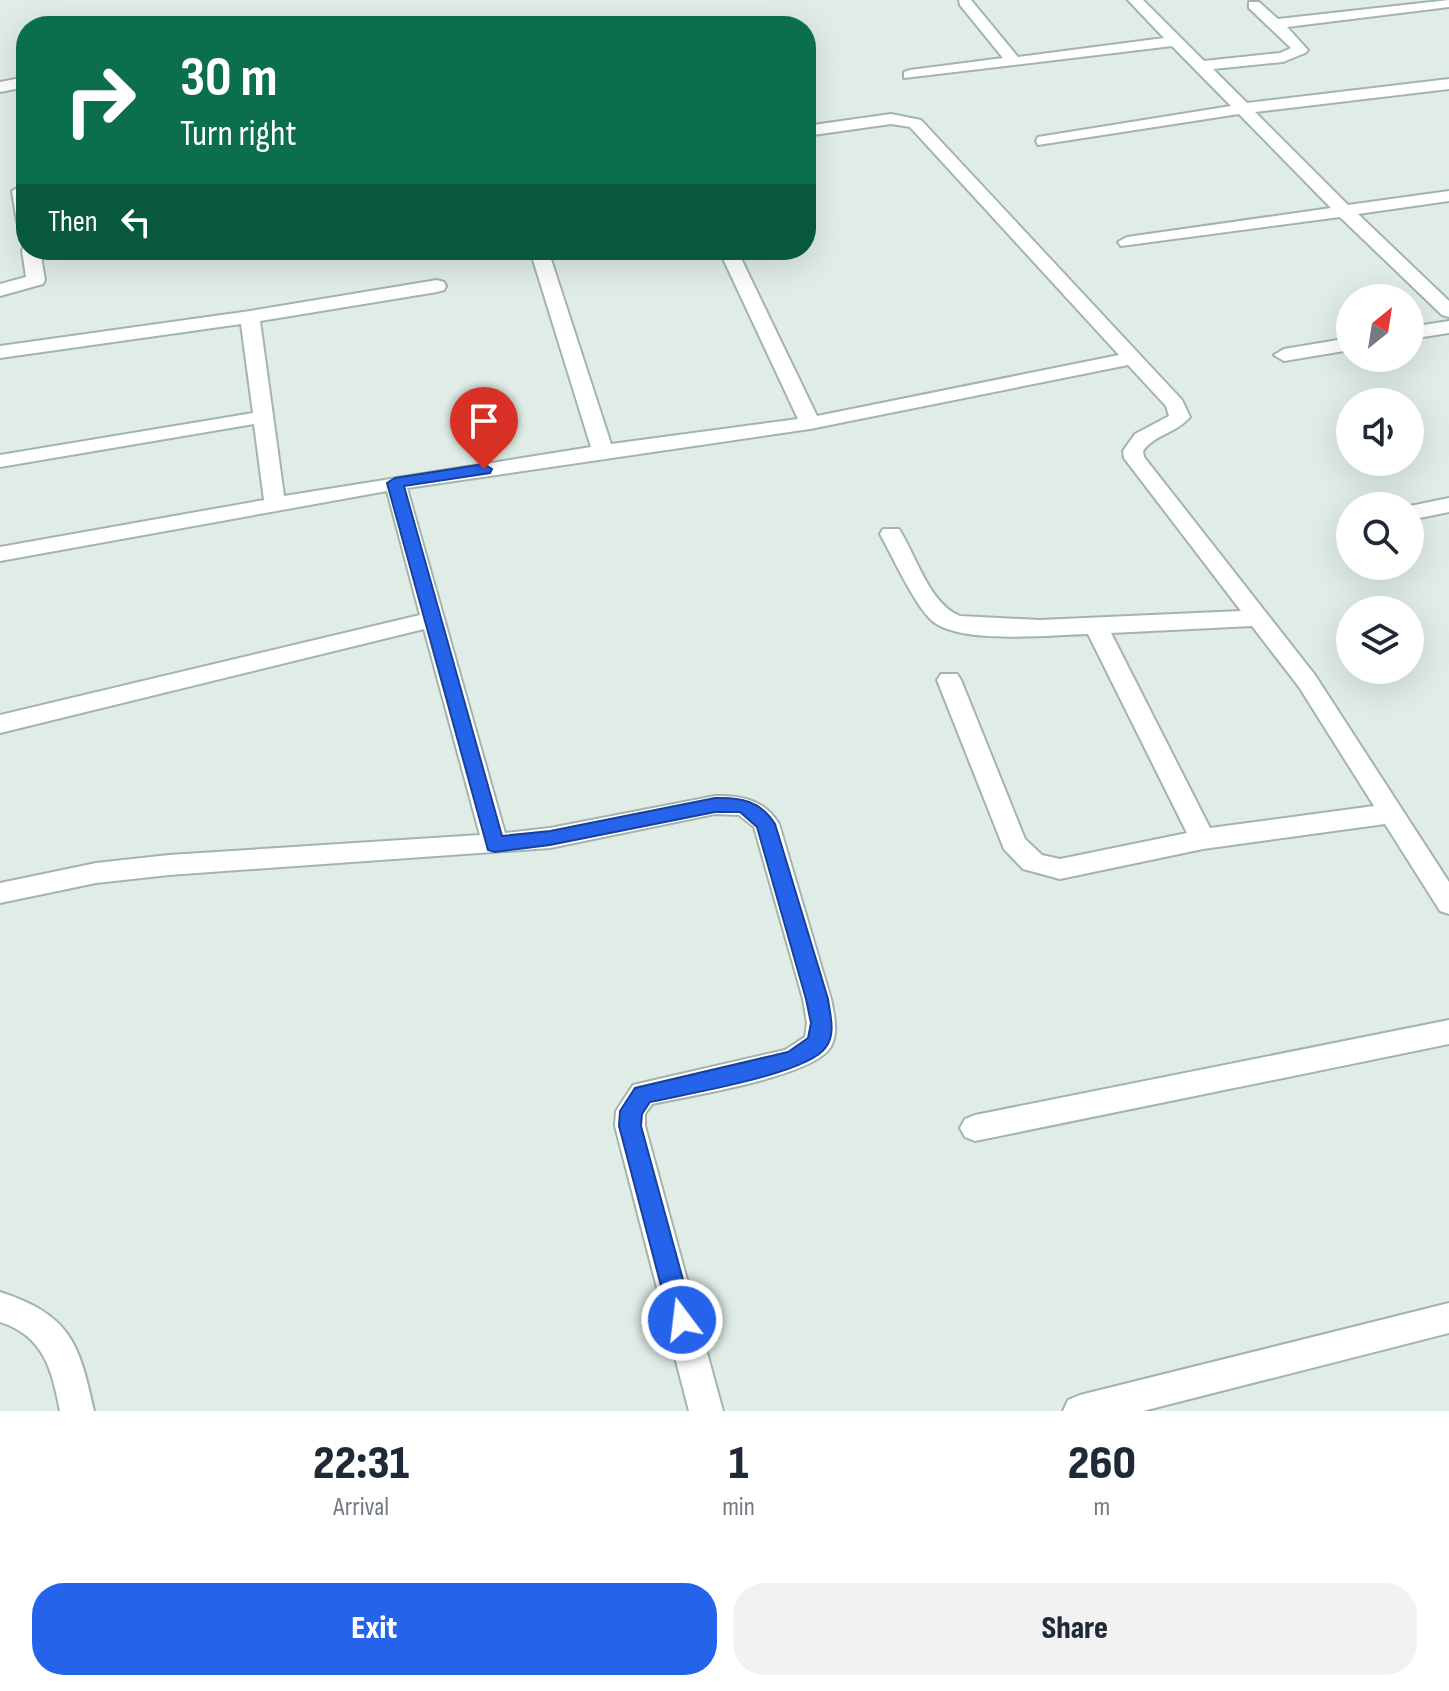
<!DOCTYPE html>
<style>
body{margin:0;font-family:"Sofia Sans Condensed",sans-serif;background:#f2f2f3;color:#1f2937;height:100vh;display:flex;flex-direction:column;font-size:30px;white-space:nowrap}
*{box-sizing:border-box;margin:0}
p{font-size:26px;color:#747a83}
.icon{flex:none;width:44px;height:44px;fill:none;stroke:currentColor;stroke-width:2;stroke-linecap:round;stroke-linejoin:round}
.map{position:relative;height:1411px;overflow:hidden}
.side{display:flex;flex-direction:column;background:#fff;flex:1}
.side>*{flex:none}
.banner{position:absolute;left:16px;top:16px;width:800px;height:244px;border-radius:32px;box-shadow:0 8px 32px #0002;background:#0b6e4f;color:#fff;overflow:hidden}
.needle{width:52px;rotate:30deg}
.buttons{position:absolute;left:1336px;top:284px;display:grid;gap:16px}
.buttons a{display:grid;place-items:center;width:88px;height:88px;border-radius:50%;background:#fff;box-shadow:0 8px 32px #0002;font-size:40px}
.pin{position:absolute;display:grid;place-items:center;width:68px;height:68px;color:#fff;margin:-82px -34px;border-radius:50% 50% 50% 0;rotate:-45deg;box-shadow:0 0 8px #0007}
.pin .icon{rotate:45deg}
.me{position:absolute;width:88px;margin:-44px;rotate:345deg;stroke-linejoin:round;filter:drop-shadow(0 0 6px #0008)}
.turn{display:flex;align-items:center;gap:28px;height:168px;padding:0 32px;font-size:36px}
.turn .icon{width:104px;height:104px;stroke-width:2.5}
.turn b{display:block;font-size:56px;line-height:68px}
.then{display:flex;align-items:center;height:76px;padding:0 32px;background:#0003;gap:16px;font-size:30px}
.eta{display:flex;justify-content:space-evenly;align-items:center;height:136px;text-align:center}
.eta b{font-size:48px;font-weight:800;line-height:56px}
.cta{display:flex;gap:16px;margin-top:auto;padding:16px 32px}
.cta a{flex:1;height:92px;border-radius:32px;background:#2563eb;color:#fff;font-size:32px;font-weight:800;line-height:92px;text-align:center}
.cta a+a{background:#f2f2f3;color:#1f2937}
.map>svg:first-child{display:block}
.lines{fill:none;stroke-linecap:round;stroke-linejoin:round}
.minor-casing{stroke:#a3b4ae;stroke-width:4}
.minor{fill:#fff;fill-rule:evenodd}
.route{fill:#2563eb;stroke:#184099;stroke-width:2}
</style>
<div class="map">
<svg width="1449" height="1411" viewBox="0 0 1449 1411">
<rect width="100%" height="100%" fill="#e0ece6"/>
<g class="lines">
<defs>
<path id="minor" d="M959,0H971L1018,57L1164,38L1128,0H1143L1204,61L1280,53L1291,48L1249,8V2H1259L1278,19L1449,0V7L1287,27L1308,50L1305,53L1283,62L1213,69L1247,103L1449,79V89L1255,112L1348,205L1449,191V201L1358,214L1449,301V317L1442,315L1340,217L1121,246L1118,242L1127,237L1331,208L1239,114L1038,145L1036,141L1038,137L1044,136L1231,106L1172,46L904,78V72L910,70L1003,58L960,5Z
M26,77V87L0,92V82Z
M891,114L921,120L1182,400L1190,417C1177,433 1155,434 1143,451L1144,457L1315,675L1449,882V914L1440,911L1385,824L1203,849L1060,879L1023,869L1004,849L937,680L941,674H957L961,680L1025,839L1042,855L1060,859L1187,833L1088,634C1051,635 966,644 935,623C917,611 892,555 880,534L883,529H899C916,555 929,604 960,616L1040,620L1241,611L1124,458L1123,451L1135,434L1169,416L1166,406L1128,365L810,429L407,488L505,833L550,828L715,796C741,795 765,800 779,824L831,999C834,1014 839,1034 830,1048C811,1077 689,1096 652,1104L645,1114V1126L723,1411H689L615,1126L616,1111L633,1085L785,1050L805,1037L807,1023L803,999L754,827L739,815L715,814L550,848L169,875L96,883L0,903V883L96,863L169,855L480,835L424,629L0,733V715L420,615L387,491L0,561V547L264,500L254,424L0,467V455L253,413L241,324L0,358V346L250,311L437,280L444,282L446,286L444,290L437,292L260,321L284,496L591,447L530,250H548L611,444L798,419L719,250H737L817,416L1119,355L910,127L891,124L806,136V126ZM1252,626L1299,687L1374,806L1210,828L1111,633Z
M21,186L26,187V227L17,222L12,191Z
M25,246L26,250H40L45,280L43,284L0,296V284L26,277L22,250Z
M1449,321V333L1410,339V327Z
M1350,338V350L1284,361L1274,355L1284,349Z
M1449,498V512L1410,520V506Z
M1449,1020V1044L975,1141L965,1137L960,1128L965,1119L975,1115Z
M0,1292C70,1315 79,1342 94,1411H60C52,1370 44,1336 0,1322Z
M1449,1303V1333L1143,1411H1063L1068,1400L1080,1395Z"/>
</defs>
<use href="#minor" class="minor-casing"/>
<use href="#minor" class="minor"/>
</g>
<path class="route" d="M484,464L492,469L490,473L404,486L502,836L550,831L715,798C740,797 761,801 775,824L828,999C830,1014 836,1034 826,1047C809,1074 685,1094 650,1102L642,1114L641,1126L694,1320L690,1328L682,1332L673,1328L670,1320L619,1126L620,1111L635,1088L788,1052L808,1038L811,1023L806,999L757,827L740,812H715L550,845L495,852L488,850L387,483L395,478Z"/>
</svg>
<div class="buttons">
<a><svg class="needle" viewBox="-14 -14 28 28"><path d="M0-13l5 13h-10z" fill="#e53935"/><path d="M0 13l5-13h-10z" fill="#747a83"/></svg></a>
<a><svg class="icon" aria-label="sound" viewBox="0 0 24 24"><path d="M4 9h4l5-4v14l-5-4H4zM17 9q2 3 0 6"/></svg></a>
<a><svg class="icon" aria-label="search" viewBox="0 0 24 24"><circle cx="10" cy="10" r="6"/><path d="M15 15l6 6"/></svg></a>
<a><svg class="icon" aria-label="layers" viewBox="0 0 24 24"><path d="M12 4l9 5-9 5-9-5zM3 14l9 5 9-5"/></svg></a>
</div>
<div class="pin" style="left:484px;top:469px;background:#d93025"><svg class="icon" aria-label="arrive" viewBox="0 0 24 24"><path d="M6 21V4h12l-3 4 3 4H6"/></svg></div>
<svg class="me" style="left:682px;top:1320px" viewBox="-20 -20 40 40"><circle r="17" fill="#2563eb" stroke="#fff" stroke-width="3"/><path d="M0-11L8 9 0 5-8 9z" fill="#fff"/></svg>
<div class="banner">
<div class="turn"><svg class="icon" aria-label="right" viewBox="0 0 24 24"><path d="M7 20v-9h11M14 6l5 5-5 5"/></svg><div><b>30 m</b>Turn right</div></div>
<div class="then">Then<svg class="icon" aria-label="left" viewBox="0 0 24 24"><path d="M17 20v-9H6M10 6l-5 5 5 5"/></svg></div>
</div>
</div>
<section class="side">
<div class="eta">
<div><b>22:31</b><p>Arrival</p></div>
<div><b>1</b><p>min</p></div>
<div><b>260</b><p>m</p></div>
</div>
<div class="cta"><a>Exit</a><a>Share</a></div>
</section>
